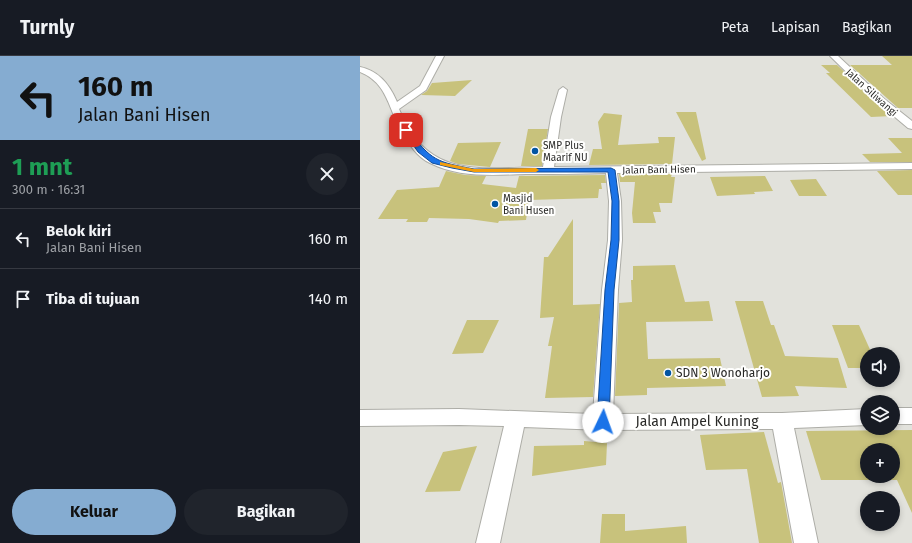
<!DOCTYPE html>
<html lang="id">
<meta charset="utf-8">
<style>
body{margin:0;font-family:"Fira Sans",sans-serif;background:#20242c;color:#f1f3f6;height:100vh;display:flex;flex-direction:column;font-size:15px;white-space:nowrap}
*{box-sizing:border-box;margin:0}
p{font-size:13px;color:#9ea1a6}
.icon{flex:none;width:22px;height:22px;fill:none;stroke:currentColor;stroke-width:2;stroke-linecap:round;stroke-linejoin:round}
.map{position:relative;flex:1;overflow:hidden}
.details{display:flex;flex-direction:column;background:#171b24;width:360px}
.details>*{flex:none}
.top-card{background:#85acd1;color:#111;overflow:hidden}
.buttons{position:absolute;left:500px;top:291px;display:grid;gap:8px}
.buttons a{display:grid;place-items:center;width:40px;height:40px;border-radius:50%;background:#171b24;box-shadow:0 2px 6px #0003;font-size:20px}
.pin{position:absolute;display:grid;place-items:center;width:34px;height:34px;color:#fff;margin:-17px;border-radius:8px;box-shadow:0 2px 6px #0006}
.me{position:absolute;width:44px;margin:-22px;rotate:3deg;stroke-linejoin:round;filter:drop-shadow(0 0 3px #0008)}
.turn{display:flex;align-items:center;gap:14px;height:84px;padding:0 12px;font-size:18px}
.turn .icon{width:52px;height:52px;stroke-width:2.5}
.turn b{display:block;font-size:28px;line-height:34px}
.round{display:grid;place-items:center;flex:none;width:42px;height:42px;border-radius:21px;background:#20242c}
.overview{display:flex;align-items:center;justify-content:space-between;height:68px;padding:0 12px}
h1{font-size:24px;font-weight:700;line-height:30px;color:#1e9e55}
.action{display:flex;gap:8px;margin-top:auto;padding:8px 12px}
.action a{flex:1;height:46px;border-radius:24px;background:#85acd1;color:#111;font-size:16px;font-weight:700;line-height:46px;text-align:center}
.action a+a{background:#20242c;color:#f1f3f6}
ul{padding:0;list-style:none}
li{display:flex;align-items:center;gap:12px;height:60px;padding:0 12px;border-top:1px solid #363941}
li div{flex:1}
li b{display:block;font-size:15px}
li em{font-style:normal}
header{display:flex;align-items:center;gap:24px;box-sizing:border-box;height:56px;padding:0 20px;background:#171b24;border-bottom:1px solid #363941}
header strong{font-size:19px}
nav{display:flex;gap:22px;margin-inline-start:auto;font-size:14px}
main{display:flex;flex:1;min-height:0}
.map>svg:first-child{display:block}
.building{fill:#c8c27c;fill-rule:evenodd}
.lines{fill:none;stroke-linecap:round;stroke-linejoin:round}
.minor-casing{stroke:#adada7;stroke-width:2}
.minor{fill:#fff;fill-rule:evenodd}
.route{fill:#1a73e8;stroke:#114b97}
.slow{fill:#f59e0b}
.poi-dot{fill:#0155a3;stroke:#fffffe;stroke-width:1.5}
.labels{text-anchor:middle;stroke-width:4;stroke-linejoin:round;paint-order:stroke}
.far-street-label{font-size:10px;fill:#282826;stroke:#fffffe}
.far-poi-label{font-size:10px;fill:#282826;stroke:#fffffe;text-anchor:start}
.poi-label{font-size:12px;fill:#282826;stroke:#fffffe;text-anchor:start}
.near-street-label{font-size:14px;fill:#282826;stroke:#fffffe}
</style>
<header>
<strong>Turnly</strong>
<nav><a>Peta</a><a>Lapisan</a><a>Bagikan</a></nav>
</header>
<main>
<section class="details">
<div class="top-card">
<div class="turn"><svg class="icon" aria-label="left" viewBox="0 0 24 24"><path d="M17 20v-9H6M10 6l-5 5 5 5"/></svg><div><b>160 m</b>Jalan Bani Hisen</div></div>
</div>
<div class="overview"><div><h1>1 mnt</h1><p>300 m · 16:31</p></div><a class="round"><svg class="icon" aria-label="close" viewBox="0 0 24 24"><path d="M6 6l12 12M18 6L6 18"/></svg></a></div>
<ul>
<li><svg class="icon" aria-label="left" viewBox="0 0 24 24"><path d="M17 20v-9H6M10 6l-5 5 5 5"/></svg><div><b>Belok kiri</b><p>Jalan Bani Hisen</p></div><em>160 m</em></li>
<li><svg class="icon" aria-label="arrive" viewBox="0 0 24 24"><path d="M6 21V4h12l-3 4 3 4H6"/></svg><div><b>Tiba di tujuan</b></div><em>140 m</em></li>
</ul>
<div class="action"><a>Keluar</a><a>Bagikan</a></div>
</section>
<div class="map">
<svg width="552" height="487" viewBox="0 0 552 487">
<rect width="100%" height="100%" fill="#e2e2dc"/>
<path class="building" d="M522,0H552V52H538L490,9H532Z
M461,9H477L532,60L511,61L466,17H470Z
M112,24L95,40L61,39L67,35L72,27Z
M316,56H336L346,103L342,105Z
M244,57L262,59L258,89L299,87L298,81H315L312,108L229,109L233,93H242L238,66Z
M168,73H188L182,110H161Z
M528,82H552V106H510L502,98L542,97Z
M141,86L130,111L98,108L90,105L98,87Z
M552,114V139H538L517,115Z
M86,115L105,119L126,120L122,128L156,132L159,120L245,119L246,127H241L242,133H239L238,142L169,144L166,164L139,165L138,167L109,163L69,162L67,166H46L48,163H18L37,134L79,131Z
M259,118H312L311,121H315L312,147H299L301,156H293L296,167H273L272,157L275,126H260Z
M405,120L413,135L394,136L395,138L357,140L350,121Z
M456,123L467,140H439L430,124Z
M213,163V249L240,248L233,341L185,342L192,290H188L194,261L180,262L184,201H188Z
M315,209L325,246L349,245L353,265L286,266L288,303L360,302L366,330L287,332V339L255,340L259,247L272,246L271,224H273V210Z
M375,245H403L411,269H414L425,300L478,302L487,332L435,330L439,340L402,341Z
M107,264H139L123,297L92,298Z
M472,269H499L512,298H507V312H488Z
M552,374V457L537,424H461L446,375ZM507,394H533V420H507Z
M404,376L418,427L421,426L432,487H399L387,413L346,414L340,379Z
M224,385L247,387L246,409L172,420L174,390L224,389Z
M117,390L100,435L65,436L83,396Z
M242,458H265V475L326,470L327,487H240Z"/>
<g class="lines">
<defs>
<path id="minor" d="M76,0H84L66,34L39,53C67,124 120,112 183,111L191,61L199,34L203,31L207,34L201,61L194,111L552,107V113L257,117L261,145L262,184L258,234L253,358L422,357L507,353V369L434,372L458,487H434L413,373L243,374L164,371L140,487H116L144,370L99,369L0,370V354L99,353L233,358L242,234L248,184L249,145L246,117C219,118 193,118 166,118C135,119 99,122 70,107C57,101 49,88 42,76C28,53 28,27 0,16V11C19,15 30,29 37,46L60,30Z
M470,0H478L523,42L552,65V73L548,72L517,46Z
M533,352H552V368H533Z"/>
</defs>
<use href="#minor" class="minor-casing"/>
<use href="#minor" class="minor"/>
</g>
<path class="route" d="M44,73H48C71,105 77,106 114,113L251,112L255,114L259,145V184L254,234L249,366L247,369L243,371L239,369L237,366L245,234L251,184L252,145L248,116H114L92,112L72,107L58,96L43,74Z"/>
<path class="slow" d="M80,106L114,113L176,112L179,114L176,116H114L80,109Z"/>
<g class="poi-dot">
<circle cx="175" cy="95" r="4"/>
<circle cx="135" cy="148" r="4"/>
<circle cx="308" cy="317" r="4"/>
</g>
<g class="labels">
<g class="far-street-label">
<text transform="translate(512 36) rotate(42)" y="4">Jalan Siliwangi</text>
<text transform="translate(299 113) rotate(-1)" y="4">Jalan Bani Hisen</text>
</g>
<g class="far-poi-label">
<text x="183" y="93">SMP Plus<tspan x="183" dy="12">Maarif NU</tspan></text>
<text x="143" y="146">Masjid<tspan x="143" dy="12">Bani Husen</tspan></text>
</g>
<g class="poi-label">
<text x="316" y="321">SDN 3 Wonoharjo</text>
</g>
<g class="near-street-label">
<text x="337" y="370">Jalan Ampel Kuning</text>
</g>
</g>
</svg>
<div class="buttons">
<a><svg class="icon" aria-label="sound" viewBox="0 0 24 24"><path d="M4 9h4l5-4v14l-5-4H4zM17 9q2 3 0 6"/></svg></a>
<a><svg class="icon" aria-label="layers" viewBox="0 0 24 24"><path d="M12 4l9 5-9 5-9-5zM3 14l9 5 9-5"/></svg></a>
<a>+</a>
<a>−</a>
</div>
<div class="pin" style="left:46px;top:74px;background:#d93025"><svg class="icon" aria-label="arrive" viewBox="0 0 24 24"><path d="M6 21V4h12l-3 4 3 4H6"/></svg></div>
<svg class="me" style="left:243px;top:366px" viewBox="-20 -20 40 40"><circle r="19" fill="#fff"/><path d="M0-13L10 11 0 6-10 11z" fill="#1a73e8"/></svg>
</div>
</main>
